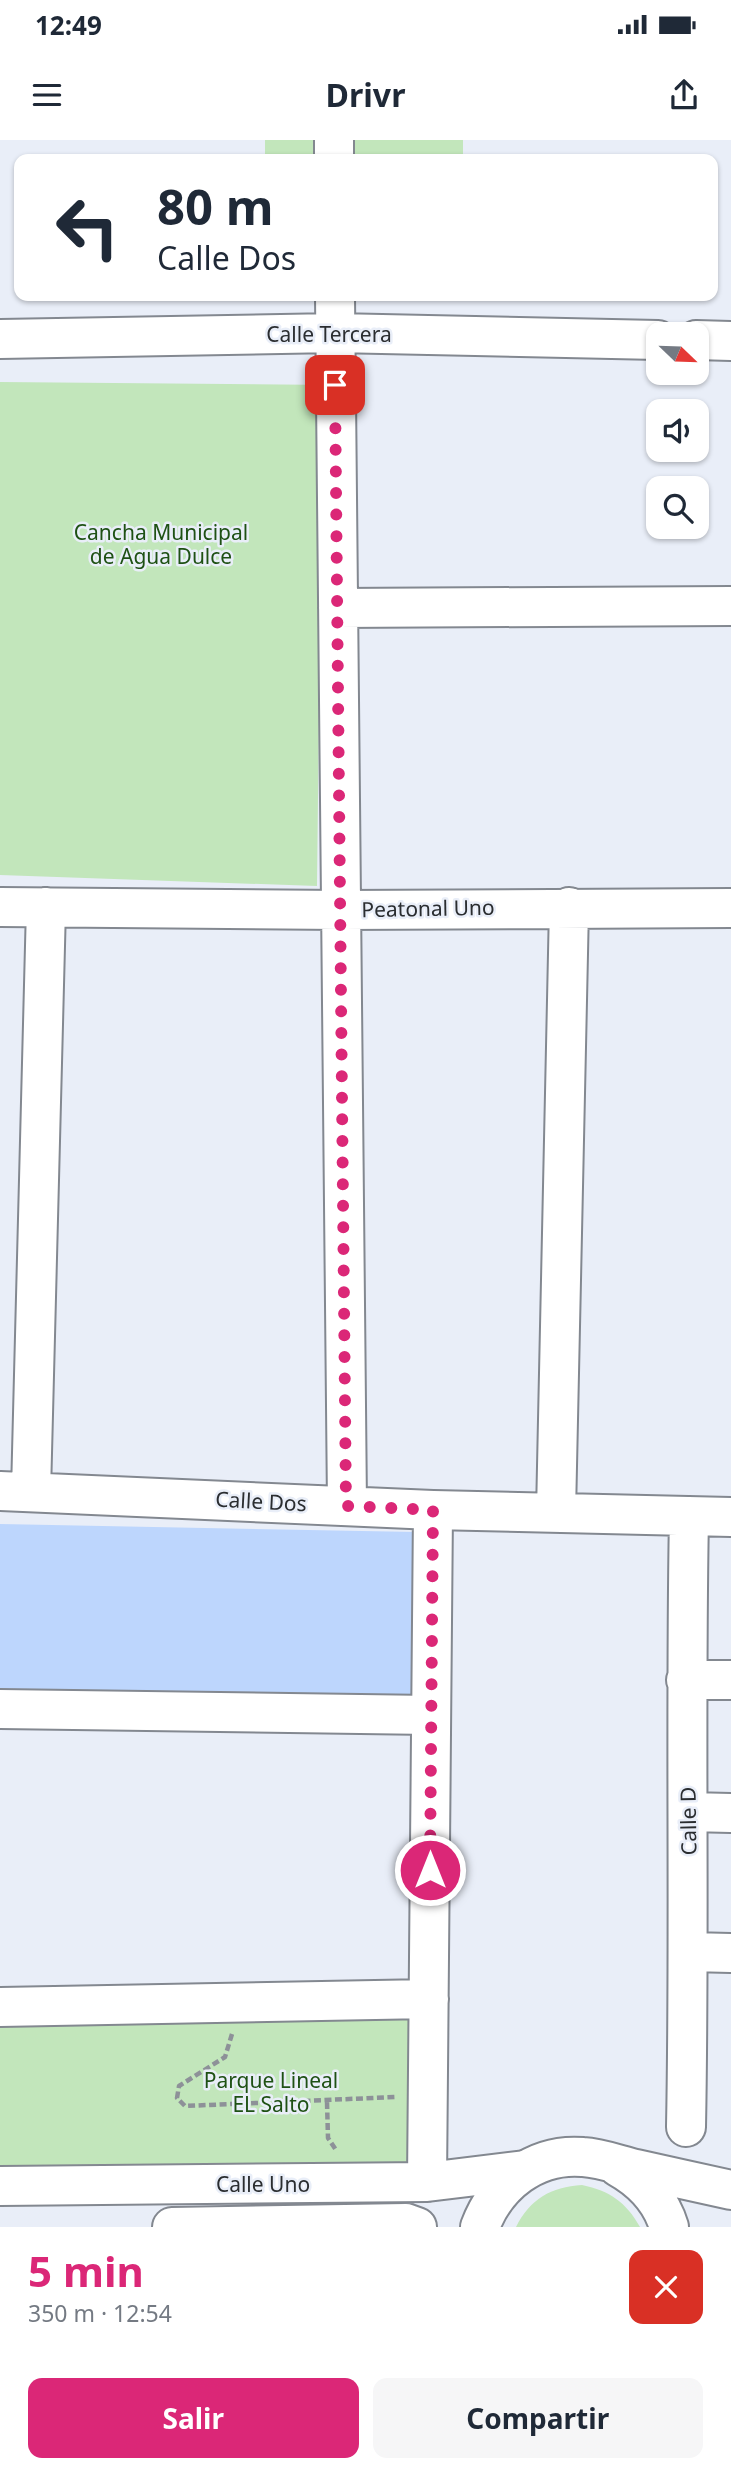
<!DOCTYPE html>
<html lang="es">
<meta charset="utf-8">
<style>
body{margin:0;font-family:"Noto Sans",sans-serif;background:#f6f6f7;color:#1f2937;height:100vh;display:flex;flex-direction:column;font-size:26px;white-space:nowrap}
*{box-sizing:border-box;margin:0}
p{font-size:23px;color:#747a83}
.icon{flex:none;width:38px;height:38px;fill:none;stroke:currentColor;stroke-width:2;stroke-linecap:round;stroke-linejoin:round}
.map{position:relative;height:2087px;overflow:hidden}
.details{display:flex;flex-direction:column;background:#fff;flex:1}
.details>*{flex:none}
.hud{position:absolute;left:14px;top:14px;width:704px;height:147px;border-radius:14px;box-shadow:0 2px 5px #0004;background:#fff;color:#1f2937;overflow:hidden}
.needle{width:46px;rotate:113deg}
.controls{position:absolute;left:646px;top:182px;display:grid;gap:14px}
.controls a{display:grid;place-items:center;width:63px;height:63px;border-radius:14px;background:#fff;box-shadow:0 2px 5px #0004;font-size:35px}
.pin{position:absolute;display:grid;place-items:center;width:60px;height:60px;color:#fff;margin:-30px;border-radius:14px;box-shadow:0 4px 10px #0006}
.me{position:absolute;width:77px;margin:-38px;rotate:0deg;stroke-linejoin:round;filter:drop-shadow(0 0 5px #0008)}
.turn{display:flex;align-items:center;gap:24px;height:147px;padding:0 28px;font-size:32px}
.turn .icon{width:91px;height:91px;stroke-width:2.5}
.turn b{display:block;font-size:49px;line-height:60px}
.round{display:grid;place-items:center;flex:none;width:74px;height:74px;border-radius:14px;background:#f6f6f7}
.summary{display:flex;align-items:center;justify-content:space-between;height:119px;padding:0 28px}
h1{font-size:42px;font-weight:700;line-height:52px;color:#db2777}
.button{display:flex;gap:14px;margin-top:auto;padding:14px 28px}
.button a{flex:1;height:80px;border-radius:14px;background:#db2777;color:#fff;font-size:28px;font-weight:700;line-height:80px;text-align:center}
.button a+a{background:#f6f6f7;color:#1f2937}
.status{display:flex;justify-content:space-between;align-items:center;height:49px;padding:0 35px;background:#fff;direction:ltr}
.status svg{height:19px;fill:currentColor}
header{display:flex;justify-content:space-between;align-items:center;height:91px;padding:0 28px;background:#fff;font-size:32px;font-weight:700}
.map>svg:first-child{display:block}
.green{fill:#c2e6bb}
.building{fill:#bdd6fd}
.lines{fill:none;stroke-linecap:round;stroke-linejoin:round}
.minor-casing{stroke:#838890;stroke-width:42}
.highway-casing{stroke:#838890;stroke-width:42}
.path{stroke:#8d9198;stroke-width:4.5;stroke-dasharray:7 3.5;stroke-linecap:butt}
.minor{stroke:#fff;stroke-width:38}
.highway{stroke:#fff;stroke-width:38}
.route{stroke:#db2777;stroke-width:12;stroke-dasharray:0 21.6}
.labels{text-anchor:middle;stroke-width:5;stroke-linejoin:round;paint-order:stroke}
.street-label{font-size:21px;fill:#2a2d30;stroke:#e9eef8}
.park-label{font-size:21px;fill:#1e5114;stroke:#e9eef8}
</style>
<div class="status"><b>12:49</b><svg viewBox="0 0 49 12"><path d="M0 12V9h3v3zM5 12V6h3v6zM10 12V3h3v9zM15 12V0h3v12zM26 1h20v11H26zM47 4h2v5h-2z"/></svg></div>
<header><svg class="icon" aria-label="menu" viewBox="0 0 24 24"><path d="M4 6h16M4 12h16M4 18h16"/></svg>Drivr<svg class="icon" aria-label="share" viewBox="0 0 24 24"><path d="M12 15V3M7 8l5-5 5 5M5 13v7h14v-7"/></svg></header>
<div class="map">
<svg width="731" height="2087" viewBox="0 0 731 2087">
<rect width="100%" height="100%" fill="#e9eef8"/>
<path class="green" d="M265,0H326V19H265Z
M342,0H463V19H343Z
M0,242L335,245L322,302L317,746L0,735Z
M429,1859L427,2042L0,2046V1867Z
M582,2045C610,2051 626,2062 640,2087H516C530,2059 551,2047 582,2045Z"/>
<path class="building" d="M0,1384L416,1392L411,1567L0,1562Z"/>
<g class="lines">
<defs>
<path id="minor" d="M334,0V19
M335,156L347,1366
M0,199L335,193L658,200
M696,200L731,201
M338,468L731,466
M0,767L341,770L731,768
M0,1351L433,1370L731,1377
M31,1352L46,767
M556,1373L569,767
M686,1540H731
M0,1569L431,1575
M689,1672L731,1673
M690,1812L731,1813
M0,1867L429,1859
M686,1987C690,1783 685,1580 689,1376
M427,2042L433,1370
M0,2046L427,2042L525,2030
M172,2087L406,2083L417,2087"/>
<path id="highway" d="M618,2027C643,2041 661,2060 669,2087
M480,2087C496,2044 535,2013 583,2017C601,2018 619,2025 636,2029C668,2036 699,2043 731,2050"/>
</defs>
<use href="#minor" class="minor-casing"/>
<use href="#highway" class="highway-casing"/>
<path class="path" d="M232,1894L225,1917L179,1946L177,1958L185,1966L396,1957
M327,1962L328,1998L336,2010"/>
<use href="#minor" class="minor"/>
<use href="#highway" class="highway"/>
</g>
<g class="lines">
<path class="route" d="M335,245L346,1366L433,1370L430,1730"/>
</g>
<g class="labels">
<g class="street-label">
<text x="329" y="202">Calle Tercera</text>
<text transform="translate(428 769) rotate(-1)" y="7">Peatonal Uno</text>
<text transform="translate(261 1362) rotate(3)" y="7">Calle Dos</text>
<text transform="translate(689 1681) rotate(-91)" y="7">Calle D</text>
<text x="263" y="2052">Calle Uno</text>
</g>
<g class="park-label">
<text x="161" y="400">Cancha Municipal<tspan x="161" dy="24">de Agua Dulce</tspan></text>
<text x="271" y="1948">Parque Lineal<tspan x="271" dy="24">EL Salto</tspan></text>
</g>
</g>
</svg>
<div class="controls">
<a><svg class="needle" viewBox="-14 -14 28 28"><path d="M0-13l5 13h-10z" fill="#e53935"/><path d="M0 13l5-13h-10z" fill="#747a83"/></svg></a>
<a><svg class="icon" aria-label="sound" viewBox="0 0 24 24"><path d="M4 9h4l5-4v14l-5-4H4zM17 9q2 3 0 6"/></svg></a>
<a><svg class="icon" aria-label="search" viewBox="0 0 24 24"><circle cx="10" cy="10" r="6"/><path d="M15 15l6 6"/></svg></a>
</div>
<div class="pin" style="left:335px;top:245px;background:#d93025"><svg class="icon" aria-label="arrive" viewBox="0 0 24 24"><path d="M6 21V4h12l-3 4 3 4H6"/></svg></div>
<svg class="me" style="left:430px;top:1730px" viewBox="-20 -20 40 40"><circle r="17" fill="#db2777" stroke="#fff" stroke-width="3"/><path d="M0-11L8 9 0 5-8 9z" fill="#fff"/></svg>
<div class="hud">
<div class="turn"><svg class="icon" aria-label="left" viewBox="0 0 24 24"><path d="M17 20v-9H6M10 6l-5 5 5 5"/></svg><div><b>80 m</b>Calle Dos</div></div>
</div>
</div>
<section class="details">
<div class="summary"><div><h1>5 min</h1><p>350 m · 12:54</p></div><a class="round" style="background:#d93025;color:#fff"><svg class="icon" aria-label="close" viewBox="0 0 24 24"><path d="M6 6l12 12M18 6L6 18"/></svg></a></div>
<div class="button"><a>Salir</a><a>Compartir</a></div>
</section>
